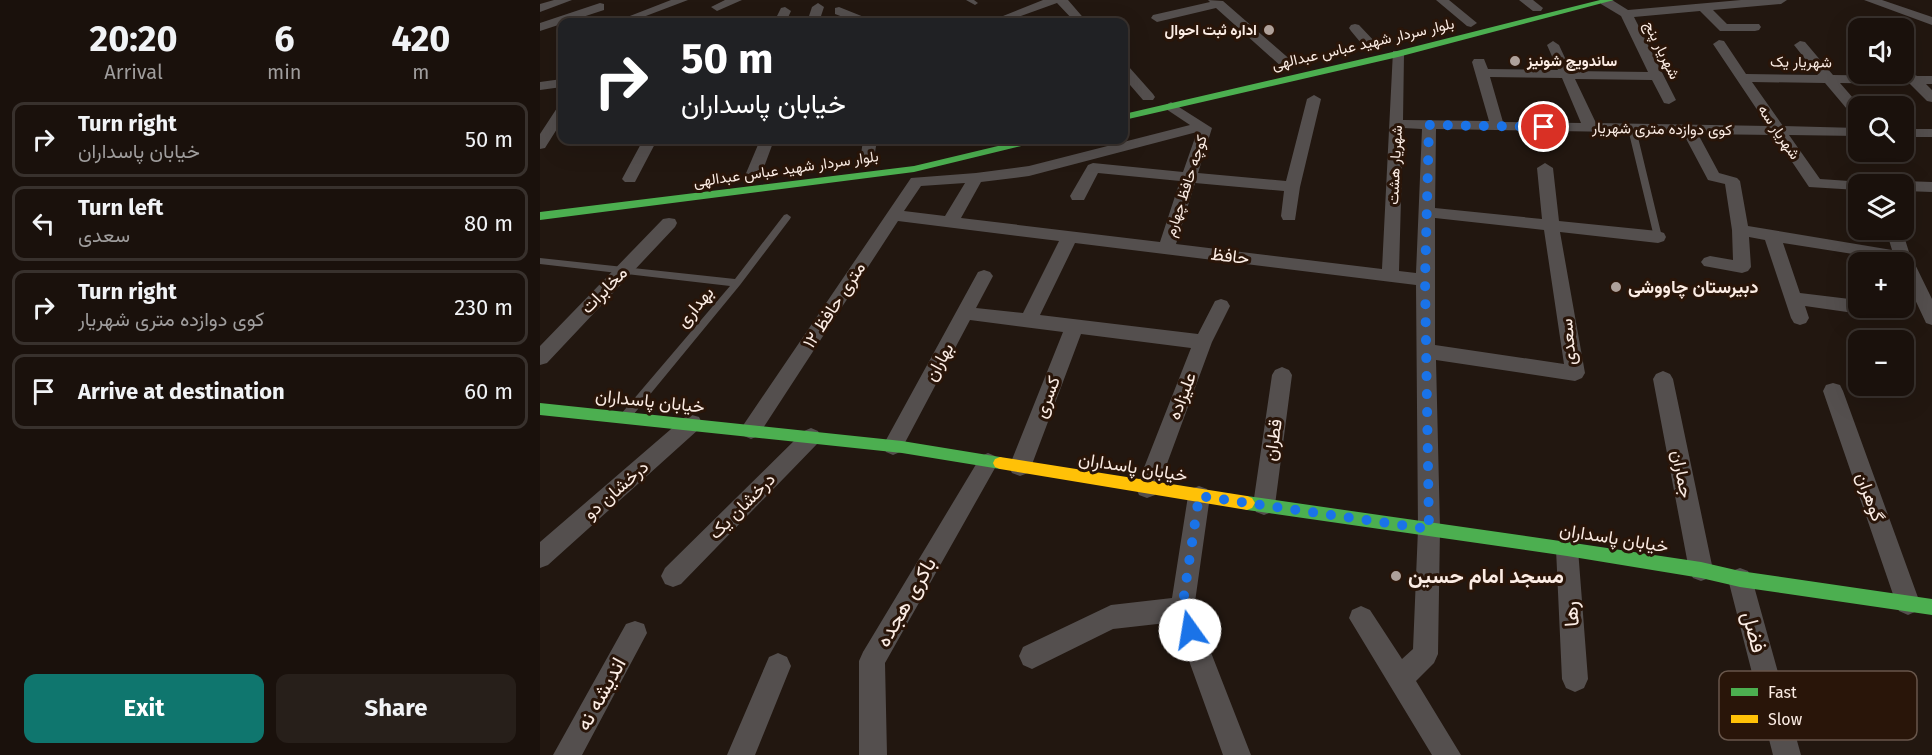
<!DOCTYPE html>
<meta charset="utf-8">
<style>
body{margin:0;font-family:"Fira Sans",Vazirmatn,sans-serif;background:#271f1a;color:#f1f3f6;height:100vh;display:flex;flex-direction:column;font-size:22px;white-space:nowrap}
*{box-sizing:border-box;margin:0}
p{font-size:20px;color:#9f9d9d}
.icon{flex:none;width:33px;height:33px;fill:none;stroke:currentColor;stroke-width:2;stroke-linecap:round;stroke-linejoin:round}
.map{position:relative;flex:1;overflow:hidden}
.side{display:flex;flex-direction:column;background:#1a110c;width:540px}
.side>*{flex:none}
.top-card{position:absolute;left:18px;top:18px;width:570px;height:126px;border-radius:12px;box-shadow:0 6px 24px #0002,0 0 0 2px #38312d;background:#202124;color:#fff;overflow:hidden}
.controls{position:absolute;left:1308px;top:18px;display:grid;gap:12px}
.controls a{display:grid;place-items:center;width:66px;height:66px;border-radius:12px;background:#1a110c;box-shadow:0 6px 24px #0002,0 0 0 2px #38312d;font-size:30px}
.pin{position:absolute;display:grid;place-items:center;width:51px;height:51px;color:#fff;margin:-26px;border:3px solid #fff;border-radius:50%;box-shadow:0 2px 6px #0007}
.me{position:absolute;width:66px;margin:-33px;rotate:347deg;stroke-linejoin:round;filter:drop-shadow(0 0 4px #0008)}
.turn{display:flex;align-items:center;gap:21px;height:126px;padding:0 24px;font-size:27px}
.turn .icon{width:78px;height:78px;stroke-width:2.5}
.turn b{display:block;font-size:42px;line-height:51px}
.eta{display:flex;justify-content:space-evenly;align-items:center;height:102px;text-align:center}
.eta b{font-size:36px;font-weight:700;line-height:42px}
.primary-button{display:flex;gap:12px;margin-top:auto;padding:12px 24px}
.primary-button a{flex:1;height:69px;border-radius:12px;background:#0f766e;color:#fff;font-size:24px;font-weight:700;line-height:69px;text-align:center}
.primary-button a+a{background:#271f1a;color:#f1f3f6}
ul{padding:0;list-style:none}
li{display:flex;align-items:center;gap:18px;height:75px;margin:0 12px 9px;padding:0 12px;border:3px solid #38312d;border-radius:12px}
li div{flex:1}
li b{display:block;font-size:22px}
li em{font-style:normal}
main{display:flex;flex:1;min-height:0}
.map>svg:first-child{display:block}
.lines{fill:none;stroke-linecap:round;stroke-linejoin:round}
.lane{fill:#544f4e;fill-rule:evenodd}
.street{fill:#544f4e;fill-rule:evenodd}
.fast{fill:#4caf50;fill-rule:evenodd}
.slow{fill:#ffc107;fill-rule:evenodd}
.route{stroke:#1a73e8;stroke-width:10;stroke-dasharray:0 18}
.poi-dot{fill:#afa19a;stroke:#291509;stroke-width:2}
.labels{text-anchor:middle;stroke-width:6;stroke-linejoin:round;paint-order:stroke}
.far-poi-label{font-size:15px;font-weight:bold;fill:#fbece4;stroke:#291509;text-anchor:end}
.far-street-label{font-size:15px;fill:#fbece4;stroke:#291509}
.street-label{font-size:18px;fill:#fbece4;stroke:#291509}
.poi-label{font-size:18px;font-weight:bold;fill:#fbece4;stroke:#291509;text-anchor:start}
.near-poi-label{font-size:21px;font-weight:bold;fill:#fbece4;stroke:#291509;text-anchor:start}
.near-street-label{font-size:21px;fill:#fbece4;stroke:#291509}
.key{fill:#291509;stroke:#68564b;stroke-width:1.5}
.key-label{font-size:16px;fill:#fbece4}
</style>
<main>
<section class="side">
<div class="eta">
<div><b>20:20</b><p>Arrival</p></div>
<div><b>6</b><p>min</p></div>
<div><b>420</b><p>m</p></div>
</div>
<ul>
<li><svg class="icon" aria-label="right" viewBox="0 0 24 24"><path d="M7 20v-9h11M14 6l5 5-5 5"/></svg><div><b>Turn right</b><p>خیابان پاسداران</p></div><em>50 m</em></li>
<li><svg class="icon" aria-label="left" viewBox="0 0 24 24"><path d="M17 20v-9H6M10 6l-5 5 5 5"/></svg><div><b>Turn left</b><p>سعدی</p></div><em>80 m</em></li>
<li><svg class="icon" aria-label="right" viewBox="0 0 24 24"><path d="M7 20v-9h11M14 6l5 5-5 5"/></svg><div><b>Turn right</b><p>کوی دوازده متری شهریار</p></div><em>230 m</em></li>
<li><svg class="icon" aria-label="arrive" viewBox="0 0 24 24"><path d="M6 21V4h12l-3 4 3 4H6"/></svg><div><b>Arrive at destination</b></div><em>60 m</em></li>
</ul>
<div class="primary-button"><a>Exit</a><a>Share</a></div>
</section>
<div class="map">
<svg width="1392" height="755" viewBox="0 0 1392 755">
<rect width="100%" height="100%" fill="#221710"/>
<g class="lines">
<path class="lane" d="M426,0H434L438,3L435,5Z
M1089,127H1092L1096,129L1122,237L1118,240L1114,237L1088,129Z
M247,214L251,217L250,219L200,285L89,420L85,421L81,420L80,417L81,414L190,286L0,264V258L195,279L244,215Z"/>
<path class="street" d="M14,0H32L0,12V4Z
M131,0H148L90,22L77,21Z
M185,0H202L177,11L171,7Z
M503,0H528L547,22H535L517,3L464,22H448Z
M668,0L683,1L753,62L755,65L753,68H743L676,8L617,22L611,18L613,15L670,2Z
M896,0H909L937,23L931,27L927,26Z
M979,0H993L1003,8L1001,11H993Z
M1060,0H1072L1088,10L1201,0H1247L1241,4L1173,10L1187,24H1219L1221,27L1219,30L1215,31H1180L1160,11L1094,17L1136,100L1129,104L1124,103L1112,80L1035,79L1056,123L1228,126L1173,44L1179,40L1184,41L1206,74L1278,75L1254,45L1260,41L1265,42L1293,75L1363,76L1364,72L1369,71L1377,76H1392V84H1386L1392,90V102L1387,101L1370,84L1300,83L1320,106L1317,116L1312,115L1285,83L1212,82L1243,126L1318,128V136L1249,135L1280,179L1324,182L1325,184H1318V190L1269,187L1234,135L1158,134L1179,173L1197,178L1200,181L1208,226L1352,250L1346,230H1362L1369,252L1392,299V325L1386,323L1364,276V262L1243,243L1260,293L1318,300V308H1363L1365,312L1362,317L1356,319L1265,306L1269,318L1266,323L1260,325L1254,323L1251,318L1225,240L1209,237L1211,267L1208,271L1202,273L1164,266L1161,262L1164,258L1170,256L1193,260L1192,230L1185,184L1168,180L1143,133L896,129L895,208L1002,219L997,168L1005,163L1013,168L1019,221L1118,231L1124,233L1126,237L1124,241L1118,243L1020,232L1045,373L1042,378L1035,381L896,360L900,529L898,654L894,663L876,681L921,755H892L809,618L812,610L821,606L830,610L862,659L873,649L878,529L876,285L535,243L500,315L658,334L675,301L681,299L687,301L690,306L672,342L618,488L615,495L607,498L599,495L596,488L651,348L541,334L491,467L488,473L480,476L472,473L469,467L523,332L430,320L360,452L353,455L346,452L343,446L346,440L438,272L444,270L450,272L453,276L436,308L483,313L519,241L358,221L218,436L211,439L204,436L201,430L204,424L371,178L436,173L489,166L650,125L626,109L624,106L631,102L672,128L658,173L746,181L767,99L774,95L781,99L760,187L755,220H743L741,216L744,191L655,183L636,244L842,269L853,51H863L864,54L863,120L949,121L932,62L934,59H944L948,69L1018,70L1007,45L1013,41L1019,45L1031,71L1108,72L1081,16L1061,4ZM950,77L1022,78L1041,123L963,122ZM863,128L882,129L876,273L859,271ZM657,132L643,172L553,163L548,165L530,196L532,200H544L558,173L640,181L620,242L421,218L441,182L489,176ZM425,183L405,216L364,211L381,186ZM895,218L1004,230L1024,364L895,345Z
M1324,0H1342L1392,17V25Z
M60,3L64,4V10L0,31V23Z
M278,3L284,7L279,22H267L272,7Z
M245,7L251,11L246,22H234L241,8Z
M299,7L329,19L331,22H316L295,14V8Z
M815,24L819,25L836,43L837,46L836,49H826L811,31L809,28L811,25Z
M584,66L589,67L613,94L615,97L613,100H603L584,78Z
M22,79V87L0,90V82Z
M22,107V121L5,148L0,149V134L17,108Z
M1364,129H1392V137H1364Z
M103,140H117L95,182H85L82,179Z
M220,140H234L220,178L212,183L204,178Z
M323,140H337L333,165H323L320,162Z
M1364,181L1392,182V192L1364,191V184H1357Z
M129,218L135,219L137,223L135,227L7,363L0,365V346L123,219Z
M742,367L749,370L752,375L735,505L732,512L724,515L716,512L713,505L732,375L735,370Z
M1123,371L1130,374L1133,379L1173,570L1169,578L1161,581L1153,578L1149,570L1113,379L1116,374Z
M1293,383L1300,385L1303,391L1380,603L1377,611L1368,615L1359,611L1356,603L1283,391L1286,385Z
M152,415L159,417L162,423L159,429L8,565L0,568V542L145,417Z
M271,428L278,431L281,437L278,443L141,584L133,587L125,584L121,576L125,568L264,431Z
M448,453L455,456L459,462L455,468L345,663L347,755H319V661L323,652L441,456Z
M659,486L667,489L670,496L654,609L711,755H683L635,622L573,629L492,669L483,665L479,656L483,647L571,605L632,598L648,496L651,489Z
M1027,538L1035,541L1038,549L1048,679L1044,688L1035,692L1026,688L1022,679L1016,549L1019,541Z
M1200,568L1208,571L1212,579L1261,755H1233L1188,579L1192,571Z
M95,621L104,624L107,633L42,755H13L86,624Z
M238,653L247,657L251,666L215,755H187L229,657Z"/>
<path class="fast" d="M1060,0H1074L858,57L584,120V114L857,51Z
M483,140H499L498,142L374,172L0,220V212L374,166Z
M0,403L362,441L460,457L465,459L467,463L465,467L460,469L362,453L0,415Z
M707,496L1027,542L1161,562L1200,571L1392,599V615L1200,587L1161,578L1027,556L707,510L702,508L699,503L702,498Z"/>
<path class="slow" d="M460,457L707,496L712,498L715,503L712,508L707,510L460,469L455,467L453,463L455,459Z"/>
</g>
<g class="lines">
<path class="route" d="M650,630L642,609L659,496L889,529L885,280L889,125L1004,127"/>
</g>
<g class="poi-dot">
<circle cx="729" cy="30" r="6"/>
<circle cx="975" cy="61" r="6"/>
<circle cx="1076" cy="287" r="6"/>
<circle cx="856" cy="576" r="6"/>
</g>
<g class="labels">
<g class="far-poi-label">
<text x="717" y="35">اداره ثبت احوال</text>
<text x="987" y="66" text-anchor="start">ساندویچ شونیز</text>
</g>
<g class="far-street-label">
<text transform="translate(823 44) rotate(-13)" y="5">بلوار سردار شهید عباس عبدالهی</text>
<text transform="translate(1122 50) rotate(64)" y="5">شهریار پنج</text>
<text transform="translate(1261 62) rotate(1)" y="5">شهریار یک</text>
<text transform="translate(1122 129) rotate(1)" y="5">کوی دوازده متری شهریار</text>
<text transform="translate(1239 132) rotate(56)" y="5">شهریار سه</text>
<text transform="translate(855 165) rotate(-87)" y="5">شهریار هشت</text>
<text transform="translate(246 169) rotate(-8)" y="5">بلوار سردار شهید عباس عبدالهی</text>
<text transform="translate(646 186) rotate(-72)" y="5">کوچه حافظ چهارم</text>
</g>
<g class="street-label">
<text transform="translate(690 256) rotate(7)" y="6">حافظ</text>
<text transform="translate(64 290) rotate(-46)" y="6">مخابرات</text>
<text transform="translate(294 305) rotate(-57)" y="6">۱۲ متری حافظ</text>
<text transform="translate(155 307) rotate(-50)" y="6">بهداری</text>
<text transform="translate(1028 342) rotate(-95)" y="6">سعدی</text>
<text transform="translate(399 362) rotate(-61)" y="6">بهاران</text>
<text transform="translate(642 396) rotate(-69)" y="6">علیزاده</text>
<text transform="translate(507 397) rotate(-69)" y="6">کسری</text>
<text transform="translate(110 401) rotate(6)" y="6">خیابان پاسداران</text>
<text transform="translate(733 440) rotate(-82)" y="6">قطران</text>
<text transform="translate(593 467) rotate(9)" y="6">خیابان پاسداران</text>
<text transform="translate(1142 474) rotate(79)" y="6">جماران</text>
<text transform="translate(76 490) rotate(-41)" y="6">درخشان دو</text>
<text transform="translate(1330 497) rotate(70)" y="6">گوهران</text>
<text transform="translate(202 506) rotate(-45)" y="6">درخشان یک</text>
<text transform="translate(1074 538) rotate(9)" y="6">خیابان پاسداران</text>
</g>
<g class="poi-label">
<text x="1088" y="293">دبیرستان چاووشی</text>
</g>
<g class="near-poi-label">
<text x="868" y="583">مسجد امام حسین</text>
</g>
<g class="near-street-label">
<text transform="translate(366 602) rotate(-60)" y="7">باکری هجده</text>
<text transform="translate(1031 614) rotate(-94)" y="7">رها</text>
<text transform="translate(1214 632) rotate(75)" y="7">فضل</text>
<text transform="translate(61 694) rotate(-61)" y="7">اندیشه نه</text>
</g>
</g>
<rect x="1179" y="671" width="198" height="69" rx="9" class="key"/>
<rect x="1191" y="688" width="27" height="8" fill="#4caf50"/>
<rect x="1191" y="715" width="27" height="8" fill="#ffc107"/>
<g class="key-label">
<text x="1228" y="698">Fast</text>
<text x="1228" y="725">Slow</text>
</g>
</svg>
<div class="controls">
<a><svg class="icon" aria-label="sound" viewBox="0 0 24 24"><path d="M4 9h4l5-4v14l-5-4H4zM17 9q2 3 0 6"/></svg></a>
<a><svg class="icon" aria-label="search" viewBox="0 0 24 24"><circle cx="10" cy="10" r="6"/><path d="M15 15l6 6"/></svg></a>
<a><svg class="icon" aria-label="layers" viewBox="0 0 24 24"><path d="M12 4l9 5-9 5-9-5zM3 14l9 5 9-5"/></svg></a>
<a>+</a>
<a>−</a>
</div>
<div class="pin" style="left:1004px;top:127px;background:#d93025"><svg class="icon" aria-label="arrive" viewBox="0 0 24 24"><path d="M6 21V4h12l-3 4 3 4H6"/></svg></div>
<svg class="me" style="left:650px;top:630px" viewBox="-20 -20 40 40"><circle r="19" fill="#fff"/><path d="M0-13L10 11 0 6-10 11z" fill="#1a73e8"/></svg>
<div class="top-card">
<div class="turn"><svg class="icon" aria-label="right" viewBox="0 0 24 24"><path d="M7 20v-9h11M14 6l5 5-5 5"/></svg><div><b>50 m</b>خیابان پاسداران</div></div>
</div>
</div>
</main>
